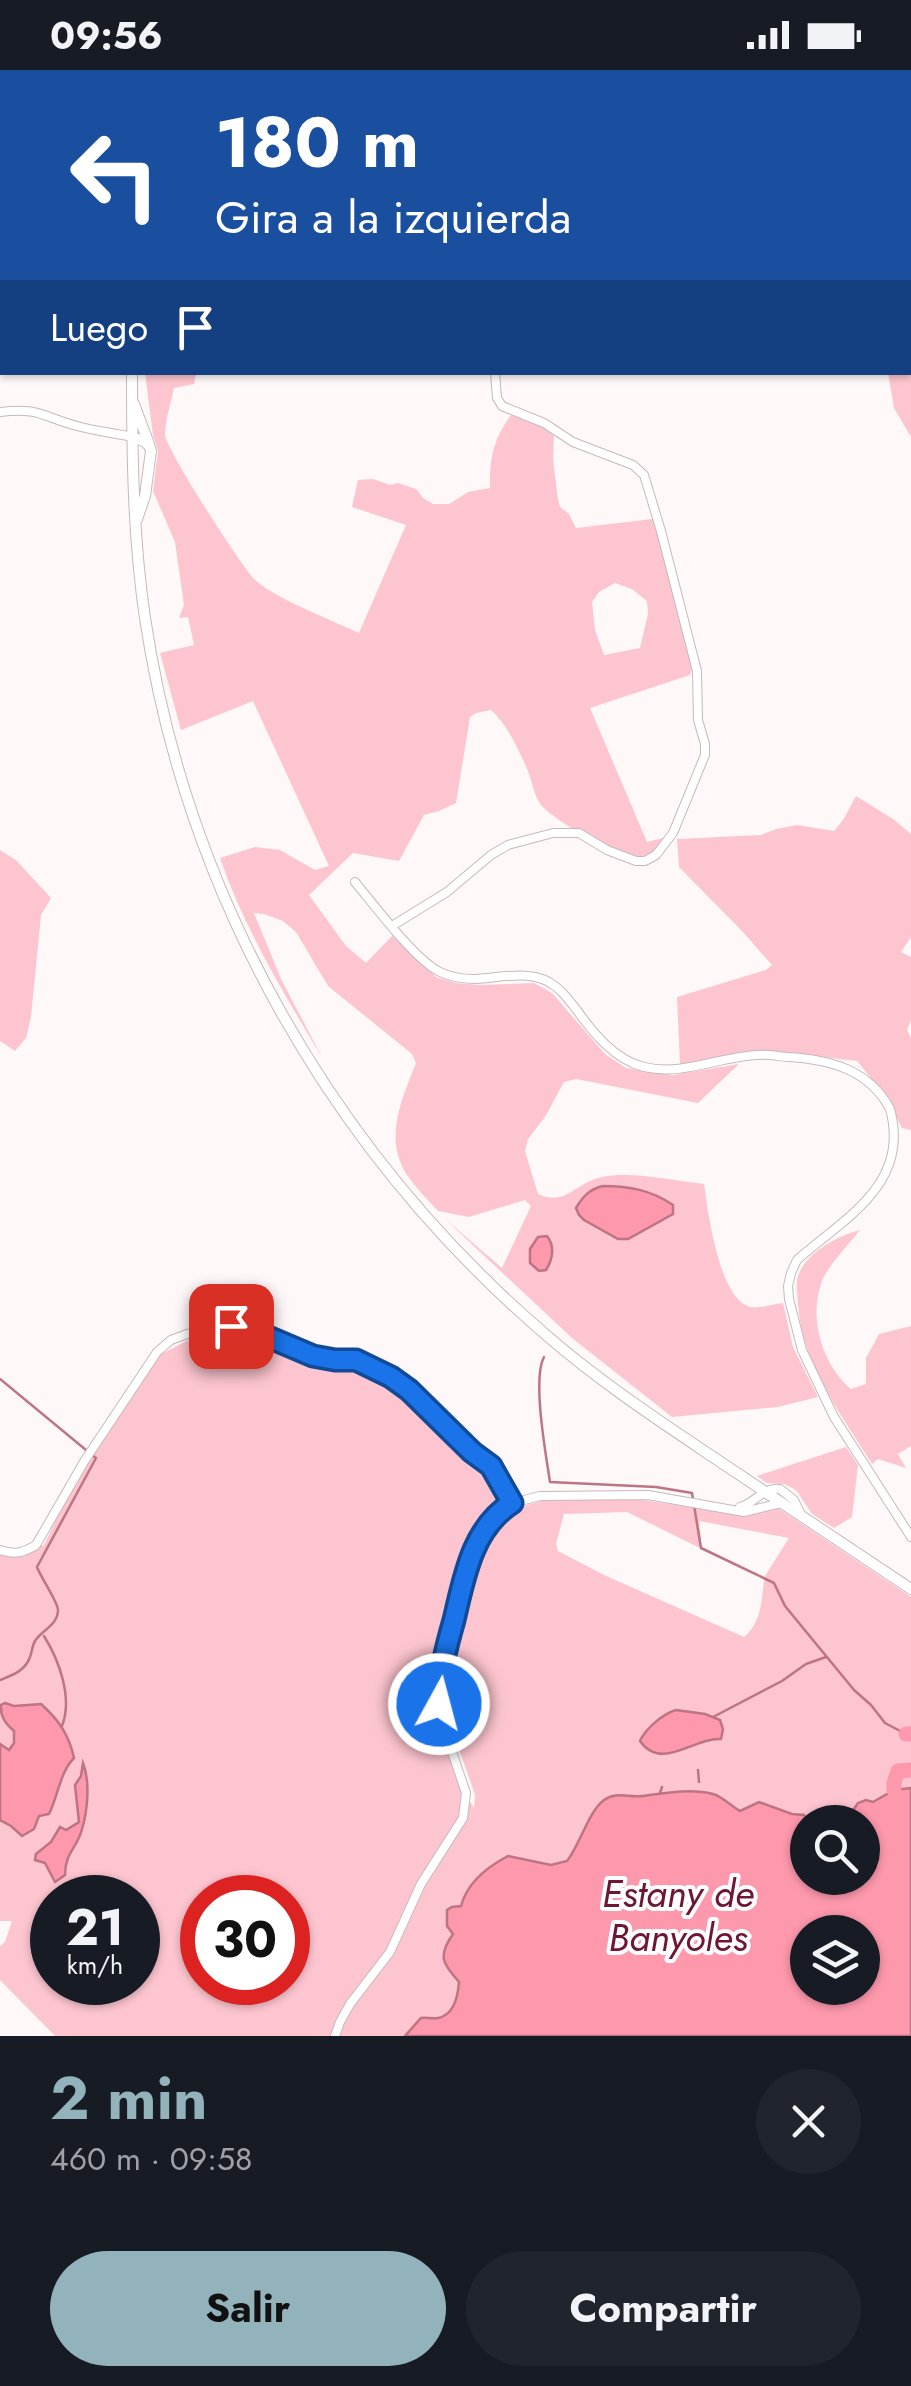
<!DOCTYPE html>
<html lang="es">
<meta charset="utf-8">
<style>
body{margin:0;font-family:Jost,sans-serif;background:#20242c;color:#f1f3f6;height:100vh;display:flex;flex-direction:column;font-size:38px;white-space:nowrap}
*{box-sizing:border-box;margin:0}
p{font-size:32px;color:#9ea1a6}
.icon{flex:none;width:55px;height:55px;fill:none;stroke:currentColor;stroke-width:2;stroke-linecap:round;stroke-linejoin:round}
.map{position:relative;height:1966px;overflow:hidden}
.drawer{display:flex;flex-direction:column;background:#171b24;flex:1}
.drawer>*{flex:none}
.top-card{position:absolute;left:0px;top:0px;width:912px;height:305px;box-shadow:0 2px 8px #0004;background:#1a4fa0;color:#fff;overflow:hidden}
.buttons{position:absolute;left:790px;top:1735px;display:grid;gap:20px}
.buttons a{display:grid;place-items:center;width:90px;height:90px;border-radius:50%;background:#171b24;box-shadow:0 2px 8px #0004;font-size:50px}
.speed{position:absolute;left:30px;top:1805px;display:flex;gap:20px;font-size:50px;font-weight:700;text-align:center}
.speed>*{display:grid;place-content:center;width:130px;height:130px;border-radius:50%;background:#171b24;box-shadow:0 2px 8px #0004;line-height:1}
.speed small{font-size:25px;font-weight:400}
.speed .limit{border:15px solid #d22;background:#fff;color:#111}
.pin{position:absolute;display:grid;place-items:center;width:85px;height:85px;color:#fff;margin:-42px;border-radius:20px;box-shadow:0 5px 15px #0006}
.me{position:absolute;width:110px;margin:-55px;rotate:7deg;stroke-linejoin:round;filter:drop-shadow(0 0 8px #0008)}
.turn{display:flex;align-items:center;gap:35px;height:210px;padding:0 50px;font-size:45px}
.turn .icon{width:130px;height:130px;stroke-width:2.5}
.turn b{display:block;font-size:70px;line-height:85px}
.then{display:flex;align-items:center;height:95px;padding:0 50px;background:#0003;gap:20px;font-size:38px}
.round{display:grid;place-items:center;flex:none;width:105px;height:105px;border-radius:52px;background:#20242c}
.headline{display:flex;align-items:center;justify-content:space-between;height:170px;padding:0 50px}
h1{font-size:60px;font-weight:700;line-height:75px;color:#92b2bc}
.primary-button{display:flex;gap:20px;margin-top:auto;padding:20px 50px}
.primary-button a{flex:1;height:115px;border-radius:60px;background:#92b2bc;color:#111;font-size:40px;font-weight:700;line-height:115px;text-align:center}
.primary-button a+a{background:#20242c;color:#f1f3f6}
.status{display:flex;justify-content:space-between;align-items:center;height:70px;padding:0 50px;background:#171b24;direction:ltr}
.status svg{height:28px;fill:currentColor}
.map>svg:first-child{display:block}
.green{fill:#fdc5cf;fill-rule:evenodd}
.water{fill:#fe98ad;stroke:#bd7483;stroke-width:2.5;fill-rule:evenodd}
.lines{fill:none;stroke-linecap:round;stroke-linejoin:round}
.stream{stroke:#bd7483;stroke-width:2.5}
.river{stroke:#fe98ad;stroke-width:15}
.minor-casing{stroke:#c6b9bb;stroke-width:10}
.secondary-casing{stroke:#c6b9bb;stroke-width:12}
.minor{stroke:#fff;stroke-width:8}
.secondary{stroke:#fff;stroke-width:10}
.route-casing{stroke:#114b97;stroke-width:25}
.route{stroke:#1a73e8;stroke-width:18}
.labels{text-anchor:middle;stroke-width:8;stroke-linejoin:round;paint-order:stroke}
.water-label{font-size:38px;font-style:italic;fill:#6f1633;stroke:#fff}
</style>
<div class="status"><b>09:56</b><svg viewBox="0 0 49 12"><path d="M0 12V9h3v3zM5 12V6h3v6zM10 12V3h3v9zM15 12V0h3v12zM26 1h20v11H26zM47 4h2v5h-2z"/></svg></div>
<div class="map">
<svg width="911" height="1966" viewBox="0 0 911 1966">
<rect width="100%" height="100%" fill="#fef8f9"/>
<path class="green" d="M279,0H911V28L910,2H290Z
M911,273V367L894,338L888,303L910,302Z
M145,303H196L194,314L174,318C171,333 165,350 165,365C166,379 241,496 255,510C276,529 332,550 359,563L406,455L352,437L358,410L373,409L390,415L398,413L416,419L423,428L433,434H449L468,422L490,418C489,389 494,368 511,345L542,357L554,366L553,389L558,430L560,437L569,444L576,458L661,448L695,590L690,605L590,638L647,772L666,767C659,775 654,784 643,786C622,791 555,751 541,735C534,726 532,710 527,699C519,680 507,654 491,640L476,643L470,647L456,733L439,741L424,745L399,791L353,783L309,825L346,876L366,893L393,865L436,907L455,913L480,915L534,913L552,923L605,984L626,998L673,1005L739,994L698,1033L576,1009L564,1012L545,1047L528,1069L525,1081L538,1124C566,1137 574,1113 602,1107C634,1101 672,1111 704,1114C708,1141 719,1231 751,1237C760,1239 773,1234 783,1233L793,1277L818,1327L778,1337L672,1347L572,1268L444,1148L502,1198L531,1136L525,1130L469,1147L438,1141C428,1130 416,1118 407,1105C383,1068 402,1029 416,993L412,984L328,916L296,862L283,851L264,844L254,843L282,911L323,989C284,924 245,860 220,788L255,777L280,780L315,800L329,796L253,631L181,660L160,583L194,575L188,547L179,548L184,535L175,472L153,421L158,381L153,365ZM615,513L632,519L647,531L648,544L640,578L604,585L595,560L592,532L599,522Z
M856,726L893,749L911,764V867L901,882L911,887V950L907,960L911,968V1060L902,1058L885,1025L857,991L772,981H748L680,994L677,927L766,900L772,895L742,861L679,797L677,769L761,765L776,759L797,755L834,761L843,750Z
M0,780L16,790L51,828L41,845L31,947L26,968L15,981L0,971Z
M860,1160C850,1173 827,1197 822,1211C808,1248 822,1294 851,1319L866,1314V1288L879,1264L911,1256V1376L898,1384L906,1398L878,1389L872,1394C841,1344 802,1294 798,1234C798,1227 796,1218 797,1211C800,1186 838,1165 860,1160Z
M242,1260L288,1272L327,1287L365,1295L401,1313L481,1377L485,1384L482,1393C493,1404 501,1417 502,1434C467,1466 458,1510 448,1554C443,1575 438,1595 435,1616C434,1653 453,1706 474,1738L475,1725L446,1642L445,1620L457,1561L473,1501L490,1464L510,1440L541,1431L629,1428L742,1445L778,1438L911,1527V1727L857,1752H808L585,1775L560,1799L508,1786C494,1794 479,1801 473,1816L463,1941L413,1966H55L0,1910V1876L5,1872L12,1851H0V1482L20,1484L44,1475L68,1424L87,1391L159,1285L197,1266L222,1261ZM627,1442L702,1479L699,1451L789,1468L765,1506C761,1528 763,1551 744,1567L604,1505L558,1481L556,1474L564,1444ZM52,1828H138V1912H52ZM202,1828H288V1912H202Z
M846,1377L858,1395L852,1447L834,1458L812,1444L796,1420L784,1414L767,1413L757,1406Z"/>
<path class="water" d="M603,1116C629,1116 651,1120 673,1135V1144L628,1169H618L584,1150L579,1145L576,1138C583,1126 590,1119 603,1116Z
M547,1166C555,1176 553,1189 546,1200L539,1201L530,1193V1179L538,1167Z
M5,1633L14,1636L41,1634C59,1650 69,1665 74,1688C60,1702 58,1726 49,1744L39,1746L34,1759L22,1766L11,1756L0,1750V1674L9,1680L14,1673V1661C6,1654 0,1647 1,1635Z
M676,1640L705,1644L720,1650L723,1659L721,1669C694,1667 662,1702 640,1671C645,1659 664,1643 676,1640Z
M83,1693C90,1711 88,1739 82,1759C77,1779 65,1782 65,1805L55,1812L45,1793L35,1790L36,1784L51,1772L60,1757L66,1760L79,1752L75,1715L81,1706Z
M911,1718V1966H405L421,1948C426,1947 432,1949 438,1948C454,1945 458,1926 459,1912C443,1893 437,1887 453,1864L447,1856V1840L452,1837L461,1836C467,1813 487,1797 508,1786L551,1795L567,1791C580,1775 588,1742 604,1730C616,1721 629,1728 642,1726C664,1723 691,1718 713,1724C723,1727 731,1736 740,1741L759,1732L792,1744L804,1745L808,1752V1808H862V1752H845L858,1733L866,1730L873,1732L894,1720ZM862,1862V1918H808V1862Z"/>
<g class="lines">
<path class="stream" d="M544,1287C532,1309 546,1385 550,1412L656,1417L692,1423L701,1478L774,1513L785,1536L854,1620L871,1635L885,1653L906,1664
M0,1309L86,1380
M44,1566C59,1590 73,1628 62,1656
M0,1610C13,1605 25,1601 30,1587C32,1582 32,1576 35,1571C41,1561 58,1555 58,1540C58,1532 41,1508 37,1497L96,1388L92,1385
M713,1647L782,1611L806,1594L826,1587
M698,1700L699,1712
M660,1723L662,1717"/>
<path class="river" d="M906,1664H911
M894,1720V1713L898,1701L911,1700"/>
<defs>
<path id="minor" d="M910,91H911
M0,342C39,337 43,347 77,356C95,361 114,363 132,367
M355,812C375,836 413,887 438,901C449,907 463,909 475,909C499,908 527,900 549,912C561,919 568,929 576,939C593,963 615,990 644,997C683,1006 718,987 757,985C766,984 777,986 787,987C828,989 869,999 890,1039C911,1115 843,1149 797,1190L791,1203L788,1216L789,1229L802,1280L834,1347L911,1467
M392,856L447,822L491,785L508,775L553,763H579L607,780L636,791H645L656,785L673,763L705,685V674L698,650L697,601L661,461L644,405L633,395L573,372L544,353L502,336L497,328L495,302
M740,1437C756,1433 762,1417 780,1419L794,1430L801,1445
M0,1480C14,1485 23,1483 36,1475L85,1390L157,1282L171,1270L187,1264L231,1257L247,1258L313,1286L335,1290L356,1291L391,1307L409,1320L472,1383L491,1396L512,1433
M335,1966L340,1952L350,1934L390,1882L421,1814L463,1748L466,1723L441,1649L439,1634L440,1604L467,1498L480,1467L495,1447L512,1433L540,1426L648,1425L744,1442L781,1433"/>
<path id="secondary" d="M132,2V0
M132,302C132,385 133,467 145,548C187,827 332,1081 545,1264C601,1313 664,1354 725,1395C787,1437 849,1478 911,1519
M134,334L149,374
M132,367C140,370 149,371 151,381L145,426L137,449"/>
</defs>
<use href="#minor" class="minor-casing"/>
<use href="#secondary" class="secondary-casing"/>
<use href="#minor" class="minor"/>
<use href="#secondary" class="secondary"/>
</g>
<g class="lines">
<defs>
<path id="route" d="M231,1256L247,1258L313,1286L335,1290H356L391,1307L409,1320L472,1382L491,1396L512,1433C472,1458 464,1508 454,1550C446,1578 439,1605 439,1634"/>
</defs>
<use href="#route" class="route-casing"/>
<use href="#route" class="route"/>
</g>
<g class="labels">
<g class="water-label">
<text x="678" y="1837">Estany de<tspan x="678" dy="44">Banyoles</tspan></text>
</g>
</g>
</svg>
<div class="buttons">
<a><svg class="icon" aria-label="search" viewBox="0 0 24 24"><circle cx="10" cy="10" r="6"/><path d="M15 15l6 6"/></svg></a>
<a><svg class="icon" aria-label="layers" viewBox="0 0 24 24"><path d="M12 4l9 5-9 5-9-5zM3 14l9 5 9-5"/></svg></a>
</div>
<div class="speed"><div>21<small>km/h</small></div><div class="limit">30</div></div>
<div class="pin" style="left:231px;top:1256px;background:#d93025"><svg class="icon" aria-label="arrive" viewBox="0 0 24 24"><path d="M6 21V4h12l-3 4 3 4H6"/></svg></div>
<svg class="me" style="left:439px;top:1634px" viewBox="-20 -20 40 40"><circle r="17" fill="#1a73e8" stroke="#fff" stroke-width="3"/><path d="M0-11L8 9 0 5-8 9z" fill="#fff"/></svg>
<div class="top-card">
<div class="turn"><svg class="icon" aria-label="left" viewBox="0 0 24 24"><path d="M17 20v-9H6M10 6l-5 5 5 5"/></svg><div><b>180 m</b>Gira a la izquierda</div></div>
<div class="then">Luego<svg class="icon" aria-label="arrive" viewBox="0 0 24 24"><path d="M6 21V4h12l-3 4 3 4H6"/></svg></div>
</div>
</div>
<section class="drawer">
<div class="headline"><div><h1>2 min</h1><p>460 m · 09:58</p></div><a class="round"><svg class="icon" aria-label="close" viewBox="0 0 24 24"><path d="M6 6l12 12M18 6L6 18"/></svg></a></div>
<div class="primary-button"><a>Salir</a><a>Compartir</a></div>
</section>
